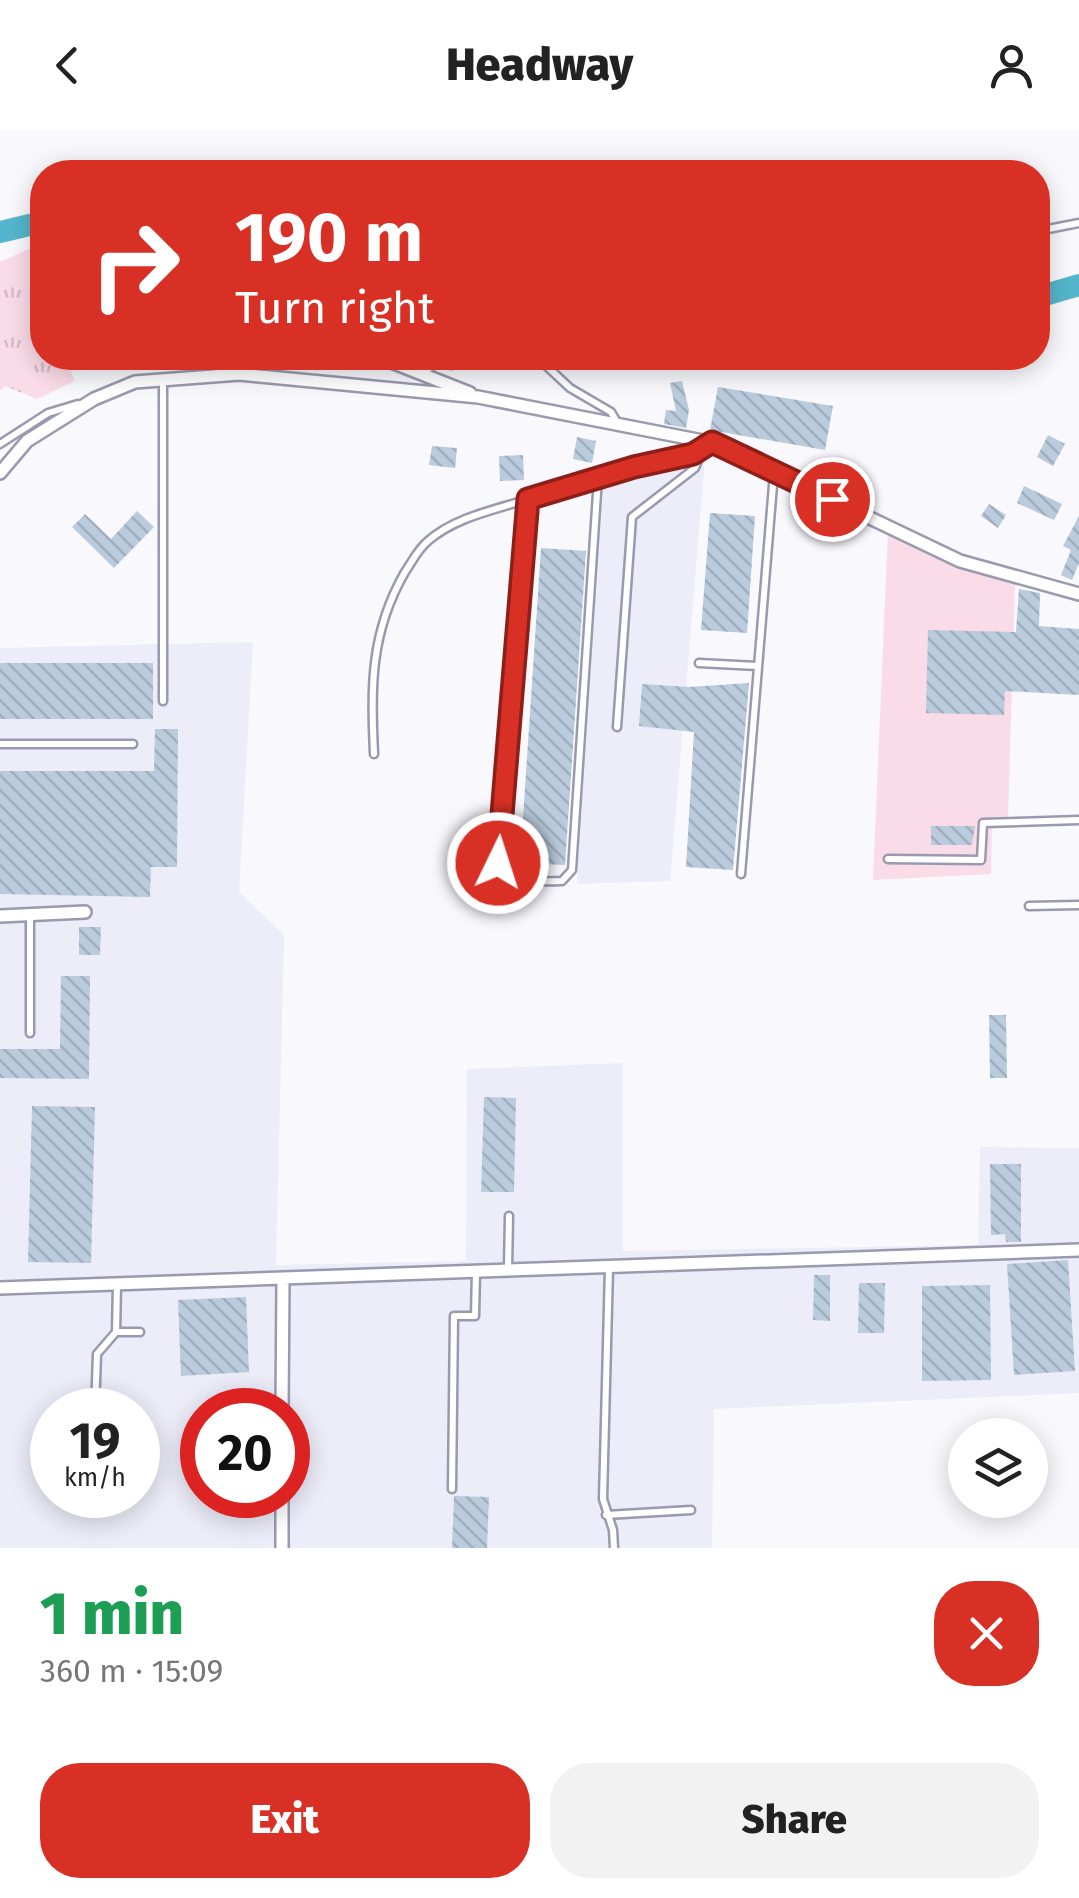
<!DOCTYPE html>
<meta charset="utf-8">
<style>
body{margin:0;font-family:"Fira Sans",sans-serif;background:#f2f2f2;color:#222;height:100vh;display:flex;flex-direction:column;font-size:38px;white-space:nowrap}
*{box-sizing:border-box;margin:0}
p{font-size:32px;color:#767676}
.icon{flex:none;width:55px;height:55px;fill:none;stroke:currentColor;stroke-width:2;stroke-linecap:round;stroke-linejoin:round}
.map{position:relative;height:1418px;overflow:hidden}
.drawer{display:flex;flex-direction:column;background:#fff;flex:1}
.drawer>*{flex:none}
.guide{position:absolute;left:30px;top:30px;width:1020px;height:210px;border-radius:40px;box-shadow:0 5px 25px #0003;background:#d93025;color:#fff;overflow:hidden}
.tools{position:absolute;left:948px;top:1288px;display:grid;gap:20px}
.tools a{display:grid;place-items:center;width:100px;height:100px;border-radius:50%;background:#fff;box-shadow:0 5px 25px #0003;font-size:50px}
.speed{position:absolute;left:30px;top:1258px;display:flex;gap:20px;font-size:50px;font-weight:700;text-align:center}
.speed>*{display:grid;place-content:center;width:130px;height:130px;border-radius:50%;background:#fff;box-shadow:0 5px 25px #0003;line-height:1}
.speed small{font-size:25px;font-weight:400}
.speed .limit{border:15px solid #d22;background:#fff;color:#111}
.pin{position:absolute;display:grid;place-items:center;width:85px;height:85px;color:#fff;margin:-42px;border:5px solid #fff;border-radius:50%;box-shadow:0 2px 10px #0007}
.me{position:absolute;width:110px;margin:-55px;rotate:4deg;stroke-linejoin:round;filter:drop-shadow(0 0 8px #0008)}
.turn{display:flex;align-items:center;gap:35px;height:210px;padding:0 40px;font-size:45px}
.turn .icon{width:130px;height:130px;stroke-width:2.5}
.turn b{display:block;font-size:70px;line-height:85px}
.round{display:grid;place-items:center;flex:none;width:105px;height:105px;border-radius:40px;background:#f2f2f2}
.overview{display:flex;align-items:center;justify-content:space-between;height:170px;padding:0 40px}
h1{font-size:60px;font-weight:800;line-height:75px;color:#1e9e55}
.action{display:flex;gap:20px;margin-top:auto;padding:20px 40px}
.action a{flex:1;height:115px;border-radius:40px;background:#d93025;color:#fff;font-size:40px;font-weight:800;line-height:115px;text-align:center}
.action a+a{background:#f2f2f2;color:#222}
header{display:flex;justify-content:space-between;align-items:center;height:130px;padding:0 40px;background:#fff;font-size:45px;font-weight:800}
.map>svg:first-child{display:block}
.built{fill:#ecedf9;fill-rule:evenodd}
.grass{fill:url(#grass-tufts)}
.garden{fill:#fadbe8}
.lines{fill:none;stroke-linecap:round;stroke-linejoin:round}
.river{stroke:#54b6cc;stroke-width:22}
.building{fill:url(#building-back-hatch)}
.service-casing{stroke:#999aaf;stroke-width:11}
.minor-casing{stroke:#999aaf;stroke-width:16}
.service{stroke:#fff;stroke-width:6}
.minor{stroke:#fff;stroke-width:11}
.route-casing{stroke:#8d1f18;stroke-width:25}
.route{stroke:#d93025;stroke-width:18}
</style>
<header><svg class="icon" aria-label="back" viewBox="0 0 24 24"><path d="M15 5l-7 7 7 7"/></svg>Headway<svg class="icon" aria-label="person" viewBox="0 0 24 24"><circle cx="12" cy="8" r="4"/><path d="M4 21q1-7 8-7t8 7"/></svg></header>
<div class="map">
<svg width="1079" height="1418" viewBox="0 0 1079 1418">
<defs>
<pattern id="grass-tufts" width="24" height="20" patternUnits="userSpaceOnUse" patternTransform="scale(2.5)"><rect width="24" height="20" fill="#fadbe8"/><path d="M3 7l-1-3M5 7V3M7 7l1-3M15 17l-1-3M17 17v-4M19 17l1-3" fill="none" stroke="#d6bbc7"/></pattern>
<pattern id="building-back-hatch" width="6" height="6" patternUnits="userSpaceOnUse" patternTransform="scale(2.5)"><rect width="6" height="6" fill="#bacbdd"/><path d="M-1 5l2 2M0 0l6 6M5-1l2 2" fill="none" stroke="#9faebd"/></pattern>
</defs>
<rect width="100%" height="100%" fill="#f8f8fd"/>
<path class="built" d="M705,329L670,751L577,754L604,348Z
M253,512L239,762L284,805L276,1135L466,1131L467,939L623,933V1121L978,1115L980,1017L1079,1018V1263L714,1279L712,1418H0V518ZM52,1280H138V1365H52ZM202,1280H288V1365H202Z"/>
<path class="grass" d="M42,113V228H65L75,251L37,269L5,256L0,261V132Z"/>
<path class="garden" d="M888,400L964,438L1015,453L1008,688L992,689L991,744L873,750Z"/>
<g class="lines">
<path class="river" d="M0,102L42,92
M1038,167L1079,155"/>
</g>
<path class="building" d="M682,251L689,280L686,298L664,294L666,280L676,281L670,253Z
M718,257L833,276L825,320L710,300Z
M1048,305L1065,314L1053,336L1037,327Z
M577,307L596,311L592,333L573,329Z
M432,316L457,318L455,338L429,335Z
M523,325L524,350L500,351L499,326Z
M1024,356L1062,374L1054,390L1017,373Z
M989,374L1006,385L998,398L981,386Z
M137,381L154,397L114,438L72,397L85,384L111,409Z
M710,383L755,386L747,503L701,500Z
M1079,386V433L1072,450L1061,445L1071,420L1063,416Z
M541,418L586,421L565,735L520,733Z
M1019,459L1040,463L1039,496L1079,499V565L1005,561L1004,585L926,583L928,500L1016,502Z
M0,533H153V589H0Z
M749,553L733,740L686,737L694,602L639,596L642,554L689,557Z
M155,599H178L177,737H151L150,767L0,764V641H154Z
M931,696H975L972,715H931Z
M79,797H101L100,825H79Z
M61,846H90L89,949L0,948V919H60Z
M989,885H1006L1007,948H990Z
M484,967L516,968L514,1062H481Z
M32,976L95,977L91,1133L28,1132Z
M990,1034H1021V1112H1006L1005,1104L991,1105Z
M1068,1130L1075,1241L1014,1245L1007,1134Z
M814,1145H830V1191L813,1190Z
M859,1153H885L884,1203H858Z
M990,1155L991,1250L922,1251V1156Z
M246,1167L249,1242L181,1246L178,1170Z
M454,1366L489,1367L487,1418H452Z"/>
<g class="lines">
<defs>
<path id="service" d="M1038,101L1079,93
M538,228L570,258L611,282L617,292
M424,242L436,233L452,235L465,228
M163,250V571
M0,314L48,283L78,274
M598,348L572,740L562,751C539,752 504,754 498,727L528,369L634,337L693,324L711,313
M699,533L757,536
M617,597L632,387L695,338L702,320
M0,614H133
M374,624C371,556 370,503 405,442C412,432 418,419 428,411C455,387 495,380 528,369
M888,729L981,730L983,693L1079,690
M741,744L774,343
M1029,776L1079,775
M30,903V785
M609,1138L603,1369L613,1400L614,1418
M508,1139L509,1086
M117,1156L116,1202H140
M95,1280L97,1224L116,1202
M452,1359L454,1186H475L476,1142
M606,1385L691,1380"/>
<path id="minor" d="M381,228L470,263
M0,343L27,311L94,269L135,252L239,244L478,267L713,313L960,431L1079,464
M0,786L85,782
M0,1158L1079,1120
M282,1280L283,1148
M282,1418V1365"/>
</defs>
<use href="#service" class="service-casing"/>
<use href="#minor" class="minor-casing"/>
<use href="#service" class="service"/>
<use href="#minor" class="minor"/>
</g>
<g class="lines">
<defs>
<path id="route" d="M498,733L528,369L634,337L693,324L712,312L832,369"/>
</defs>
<use href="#route" class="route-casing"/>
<use href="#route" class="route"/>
</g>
</svg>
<div class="tools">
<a><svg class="icon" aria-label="layers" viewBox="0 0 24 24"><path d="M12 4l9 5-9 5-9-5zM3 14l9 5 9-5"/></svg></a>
</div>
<div class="speed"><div>19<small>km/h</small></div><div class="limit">20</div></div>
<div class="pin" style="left:832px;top:369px;background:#d93025"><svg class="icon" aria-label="arrive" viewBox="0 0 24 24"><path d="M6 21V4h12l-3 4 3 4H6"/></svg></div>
<svg class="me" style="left:498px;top:733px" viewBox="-20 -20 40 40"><circle r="17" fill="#d93025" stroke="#fff" stroke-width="3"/><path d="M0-11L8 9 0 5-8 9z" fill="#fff"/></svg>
<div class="guide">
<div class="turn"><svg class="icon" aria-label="right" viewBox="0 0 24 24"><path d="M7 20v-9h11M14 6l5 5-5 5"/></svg><div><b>190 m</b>Turn right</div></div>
</div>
</div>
<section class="drawer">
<div class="overview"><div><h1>1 min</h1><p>360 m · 15:09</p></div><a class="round" style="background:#d93025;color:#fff"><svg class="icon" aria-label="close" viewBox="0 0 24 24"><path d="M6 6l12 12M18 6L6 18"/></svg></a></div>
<div class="action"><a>Exit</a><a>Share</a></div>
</section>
